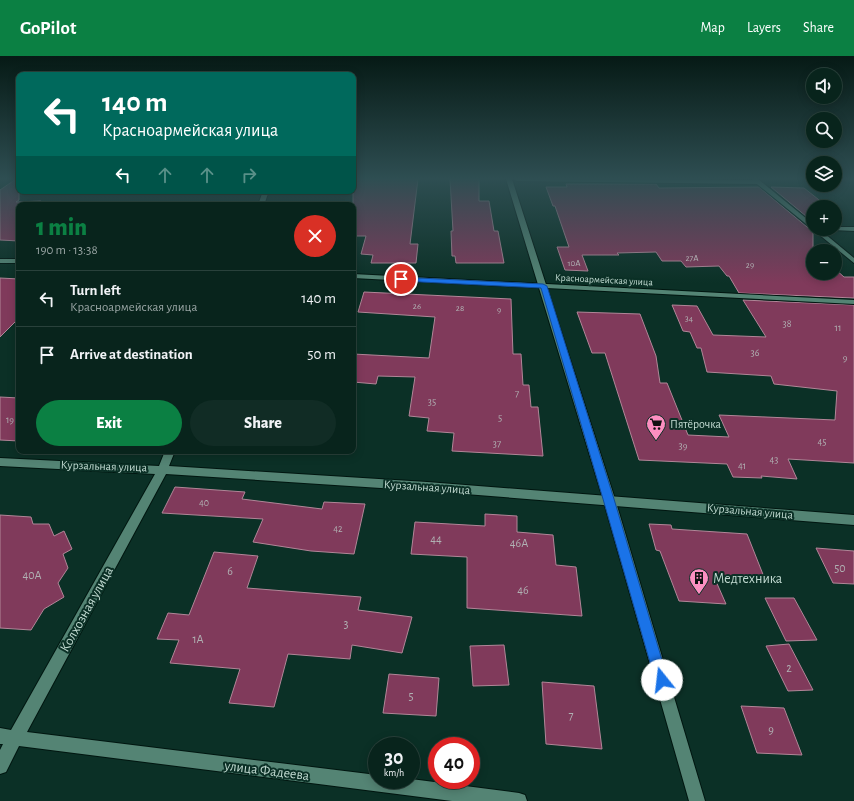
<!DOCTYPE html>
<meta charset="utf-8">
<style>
body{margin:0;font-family:"Alegreya Sans",sans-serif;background:#112c25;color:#f1f3f6;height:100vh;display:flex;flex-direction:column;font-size:15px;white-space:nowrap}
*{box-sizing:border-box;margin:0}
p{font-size:13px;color:#98a4a3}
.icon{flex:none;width:22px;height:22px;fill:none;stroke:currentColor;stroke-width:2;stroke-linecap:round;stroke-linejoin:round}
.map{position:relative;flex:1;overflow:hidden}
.sheet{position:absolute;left:16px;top:146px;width:340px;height:252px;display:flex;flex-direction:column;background:#08241c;border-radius:8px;box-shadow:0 2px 10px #0003,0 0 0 1px #29413b}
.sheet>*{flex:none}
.guide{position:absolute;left:16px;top:16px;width:340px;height:122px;border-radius:8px;box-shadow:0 2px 10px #0003,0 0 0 1px #29413b;background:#00695c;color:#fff;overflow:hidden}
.controls{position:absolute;left:806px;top:12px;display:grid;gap:8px}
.controls a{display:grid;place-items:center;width:36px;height:36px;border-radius:50%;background:#08241c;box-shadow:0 2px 10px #0003,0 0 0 1px #29413b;font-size:20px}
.speed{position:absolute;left:368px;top:681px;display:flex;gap:8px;font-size:20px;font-weight:700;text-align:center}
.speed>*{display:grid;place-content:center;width:52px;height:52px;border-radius:50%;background:#08241c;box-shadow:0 2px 10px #0003,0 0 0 1px #29413b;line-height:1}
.speed small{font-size:10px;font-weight:400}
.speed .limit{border:6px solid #d22;background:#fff;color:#111}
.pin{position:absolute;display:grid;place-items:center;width:34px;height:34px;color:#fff;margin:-17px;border:2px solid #fff;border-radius:50%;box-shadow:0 1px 4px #0007}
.me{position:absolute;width:44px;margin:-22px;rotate:344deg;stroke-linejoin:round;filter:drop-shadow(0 0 3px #0008)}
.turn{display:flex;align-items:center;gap:14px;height:84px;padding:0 20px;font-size:18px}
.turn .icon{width:52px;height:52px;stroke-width:2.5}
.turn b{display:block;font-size:28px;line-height:34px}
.lanes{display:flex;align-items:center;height:38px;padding:0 20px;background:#0003;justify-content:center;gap:20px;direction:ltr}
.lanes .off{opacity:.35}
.round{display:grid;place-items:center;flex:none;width:42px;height:42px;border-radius:21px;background:#112c25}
.summary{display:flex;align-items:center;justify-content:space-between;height:68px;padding:0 20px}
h1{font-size:24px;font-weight:800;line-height:30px;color:#0b8043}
.primary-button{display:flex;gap:8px;margin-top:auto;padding:8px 20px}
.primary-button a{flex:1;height:46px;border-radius:24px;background:#0b8043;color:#fff;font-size:16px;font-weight:800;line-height:46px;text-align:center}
.primary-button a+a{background:#112c25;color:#f1f3f6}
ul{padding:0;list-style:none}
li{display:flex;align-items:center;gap:12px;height:56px;padding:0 20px;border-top:1px solid #29413b}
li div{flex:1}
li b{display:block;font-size:15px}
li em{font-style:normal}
header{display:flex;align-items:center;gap:24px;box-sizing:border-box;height:56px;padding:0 20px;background:#0b8043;color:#fff}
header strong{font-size:19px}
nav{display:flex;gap:22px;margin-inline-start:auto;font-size:14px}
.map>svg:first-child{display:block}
.building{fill:#803a5b;stroke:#b18698}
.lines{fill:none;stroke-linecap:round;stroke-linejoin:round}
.minor-casing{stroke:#001610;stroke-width:2}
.tertiary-casing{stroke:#001610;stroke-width:2}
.minor{fill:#548474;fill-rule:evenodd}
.tertiary{fill:#548474;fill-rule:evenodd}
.route{fill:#1a73e8;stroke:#114b97}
.labels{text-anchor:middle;stroke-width:4;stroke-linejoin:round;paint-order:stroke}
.far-number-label{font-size:9px;fill:#b0b1b3}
.far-street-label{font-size:10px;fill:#c0d9d0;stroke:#0b3026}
.number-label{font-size:10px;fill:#b0b1b3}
.poi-label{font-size:12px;fill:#c0d9d0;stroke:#0b3026;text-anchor:start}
.street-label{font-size:12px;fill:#c0d9d0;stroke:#0b3026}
.near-number-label{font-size:12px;fill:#b0b1b3}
.near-poi-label{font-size:14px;fill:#c0d9d0;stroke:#0b3026;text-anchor:start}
.near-street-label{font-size:14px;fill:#c0d9d0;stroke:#0b3026}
</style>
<header>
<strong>GoPilot</strong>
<nav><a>Map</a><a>Layers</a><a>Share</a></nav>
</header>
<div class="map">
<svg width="854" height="745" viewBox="0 0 854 745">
<rect width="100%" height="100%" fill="#0b3026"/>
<path class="building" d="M16,123H19V144L16,146L41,145L37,149H19V185L0,184V134Z
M353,123H418L410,188H418L416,207H371L373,199L361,198L366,180H353Z
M450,123H479V145H489L494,175H498L504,207H456L455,200H452L451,175H453Z
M566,128H656L659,132L759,131L813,176V192L816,195H813V217H835V213L844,221H854V242L739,237L729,220H727L719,210L686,211L681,205H662L656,196L617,197L619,199H582L588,215L565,214L557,191H569L555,150H553L546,131H567Z
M771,131L804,132L828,151H813V166Z
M0,222L19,223V262L0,281Z
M364,236L511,243L513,298H521L523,329H529L531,351H538L543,400L452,395L454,377L427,375L429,362L409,360L415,321L378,320L376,328L353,326V298L429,302L435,261L358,256Z
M743,244L854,249V407L788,403L797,423L761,420L762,422L733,421L727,408L639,404L605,297H592L577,256L640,258L656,300L660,327H667L688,379L729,381L719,359L835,364L837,335L774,328L771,320L707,316L701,292H697L690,276L683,275L672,249L697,250L713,279L766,281Z
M0,341L19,342V385L0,384Z
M175,431L245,436L242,443L322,453L324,446L365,448L354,498L311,495L253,486L263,463L162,457Z
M485,458L517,460V476L553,479L556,509L576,511L582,560L467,552V501L411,498L415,466L485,470Z
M0,459L31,461L33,468H49L54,480L64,475L72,493L63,498L68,512L58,527L64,541L44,553L31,574L0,572Z
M649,468L671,469L672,473L747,478L766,526L715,523L726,548L679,545L660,495L656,494Z
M816,492L854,495V528L833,527Z
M214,496L258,500L247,532L361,541L358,554L412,561L402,597L352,589L350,603L288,598L274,651L229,647L240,613L170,607L179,584L157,583L168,557L189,559Z
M765,542H794L817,584L786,585Z
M789,588L813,634L788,635L766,590Z
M504,589L509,629L473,630L470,590Z
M389,618L439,622L436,660L383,657Z
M542,626L594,630L602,693L546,688Z
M741,650L784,652L802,699L757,697Z"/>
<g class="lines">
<defs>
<path id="minor" d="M514,123L753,124L752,123H758L813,168V173H819L854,202V207L757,128L517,125Z
M263,135H269L264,149H258Z
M835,171H854V175L833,174L832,173H835Z
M0,203H19V207H0Z
M353,218L854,244V248L353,222Z
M165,395H175L169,410L427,426L854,459V469L427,435L166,418L27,676L377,719V724L411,723L519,737L525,739L527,745H452L19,690L6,716L0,718V694L3,688H0V672L11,674L155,418L0,410V402L159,410Z"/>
<path id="tertiary" d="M506,123H512L615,443L705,745H689L603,443Z"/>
</defs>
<use href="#minor" class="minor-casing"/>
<use href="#tertiary" class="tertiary-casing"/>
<use href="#minor" class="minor"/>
<use href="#tertiary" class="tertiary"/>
</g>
<linearGradient id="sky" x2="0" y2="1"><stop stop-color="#061a15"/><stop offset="0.54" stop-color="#2e4e52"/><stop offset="1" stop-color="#2e4e52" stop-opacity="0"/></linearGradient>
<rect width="854" height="227" fill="url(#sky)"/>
<path class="route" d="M398,221L543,228L547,230L614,443L668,624L667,629L662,631L657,629L655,624L603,443L541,232L401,225L397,223Z"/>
<defs>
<symbol id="supermarket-pin" viewBox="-11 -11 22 30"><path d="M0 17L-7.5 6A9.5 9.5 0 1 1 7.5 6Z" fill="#fc8fc1" stroke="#0b3026"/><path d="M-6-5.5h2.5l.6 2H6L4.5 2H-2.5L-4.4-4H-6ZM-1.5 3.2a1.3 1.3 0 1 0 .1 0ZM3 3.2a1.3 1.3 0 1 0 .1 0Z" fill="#111"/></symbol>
<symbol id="building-pin" viewBox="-11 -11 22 30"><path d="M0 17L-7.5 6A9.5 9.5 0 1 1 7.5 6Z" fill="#fc8fc1" stroke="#0b3026"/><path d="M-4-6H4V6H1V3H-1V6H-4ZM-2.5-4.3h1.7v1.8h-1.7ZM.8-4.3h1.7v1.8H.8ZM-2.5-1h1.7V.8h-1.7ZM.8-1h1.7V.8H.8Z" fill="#111"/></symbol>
</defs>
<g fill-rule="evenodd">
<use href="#supermarket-pin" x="645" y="357" width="22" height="30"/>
<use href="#building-pin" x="688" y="511" width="22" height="30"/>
</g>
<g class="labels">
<g class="far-number-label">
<text x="692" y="205">27А</text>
<text x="574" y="210">10А</text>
<text x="750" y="212">29</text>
<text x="417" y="253">26</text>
<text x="460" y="255">28</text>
<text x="499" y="257">9</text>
<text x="689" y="265">34</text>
</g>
<g class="far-street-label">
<text transform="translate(604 223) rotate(3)" y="4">Красноармейская улица</text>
</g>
<g class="number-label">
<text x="787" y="271">38</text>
<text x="838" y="275">11</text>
<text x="755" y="300">36</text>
<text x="845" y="305">9</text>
<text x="517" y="341">7</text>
<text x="432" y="349">35</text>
<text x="500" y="365">5</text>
<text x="10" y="367">19</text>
<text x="822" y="389">45</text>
<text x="497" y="391">37</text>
<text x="683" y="393">39</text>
<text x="774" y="407">43</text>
<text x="742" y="413">41</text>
<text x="204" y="450">40</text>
<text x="338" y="476">42</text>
</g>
<g class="poi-label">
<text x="670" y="372">Пятёрочка</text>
</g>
<g class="street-label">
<text transform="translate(104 410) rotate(2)" y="4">Курзальная улица</text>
<text transform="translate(427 431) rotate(4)" y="4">Курзальная улица</text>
<text transform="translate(750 455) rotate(5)" y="4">Курзальная улица</text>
</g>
<g class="near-number-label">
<text x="436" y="487">44</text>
<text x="519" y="491">46А</text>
<text x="840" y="516">50</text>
<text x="230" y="519">6</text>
<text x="32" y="523">40А</text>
<text x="523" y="538">46</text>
<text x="346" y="572">3</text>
<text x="198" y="587">1А</text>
<text x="789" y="616">2</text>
<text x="411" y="644">5</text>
<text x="571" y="663">7</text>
<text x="771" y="678">9</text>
</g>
<g class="near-poi-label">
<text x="713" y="527">Медтехника</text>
</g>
<g class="near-street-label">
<text transform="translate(86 553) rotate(-61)" y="5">Колхозная улица</text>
<text transform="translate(267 714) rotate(7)" y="5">улица Фадеева</text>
</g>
</g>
</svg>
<div class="controls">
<a><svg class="icon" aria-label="sound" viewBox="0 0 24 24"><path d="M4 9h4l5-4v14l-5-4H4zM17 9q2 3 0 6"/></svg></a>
<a><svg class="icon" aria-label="search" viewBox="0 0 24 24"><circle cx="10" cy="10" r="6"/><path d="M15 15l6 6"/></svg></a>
<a><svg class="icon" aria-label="layers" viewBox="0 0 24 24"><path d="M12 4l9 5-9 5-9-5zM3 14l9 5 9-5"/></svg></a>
<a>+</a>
<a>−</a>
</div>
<div class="speed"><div>30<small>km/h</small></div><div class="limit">40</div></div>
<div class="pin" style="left:401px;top:223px;background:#d93025"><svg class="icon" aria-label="arrive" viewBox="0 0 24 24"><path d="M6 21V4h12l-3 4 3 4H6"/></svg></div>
<svg class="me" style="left:662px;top:624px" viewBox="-20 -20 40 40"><circle r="19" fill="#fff"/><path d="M0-13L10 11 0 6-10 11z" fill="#1a73e8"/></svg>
<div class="guide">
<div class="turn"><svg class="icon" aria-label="left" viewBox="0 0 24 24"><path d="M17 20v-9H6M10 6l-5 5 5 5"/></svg><div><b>140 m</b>Красноармейская улица</div></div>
<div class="lanes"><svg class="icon" aria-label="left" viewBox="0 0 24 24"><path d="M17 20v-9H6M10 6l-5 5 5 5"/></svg><svg class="icon off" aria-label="ahead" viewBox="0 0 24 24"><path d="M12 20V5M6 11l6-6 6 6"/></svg><svg class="icon off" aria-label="ahead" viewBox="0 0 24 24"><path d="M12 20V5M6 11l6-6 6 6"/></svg><svg class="icon off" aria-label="right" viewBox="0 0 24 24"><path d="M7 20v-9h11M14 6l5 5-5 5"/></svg></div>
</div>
<section class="sheet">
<div class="summary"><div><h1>1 min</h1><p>190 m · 13:38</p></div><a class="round" style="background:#d93025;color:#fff"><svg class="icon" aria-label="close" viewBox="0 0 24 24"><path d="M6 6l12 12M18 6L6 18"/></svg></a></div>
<ul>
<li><svg class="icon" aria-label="left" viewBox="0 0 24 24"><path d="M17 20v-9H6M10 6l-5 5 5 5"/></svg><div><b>Turn left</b><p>Красноармейская улица</p></div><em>140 m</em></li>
<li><svg class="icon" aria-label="arrive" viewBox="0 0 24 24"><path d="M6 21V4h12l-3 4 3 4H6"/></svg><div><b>Arrive at destination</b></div><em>50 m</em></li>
</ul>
<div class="primary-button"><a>Exit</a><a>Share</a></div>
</section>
</div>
